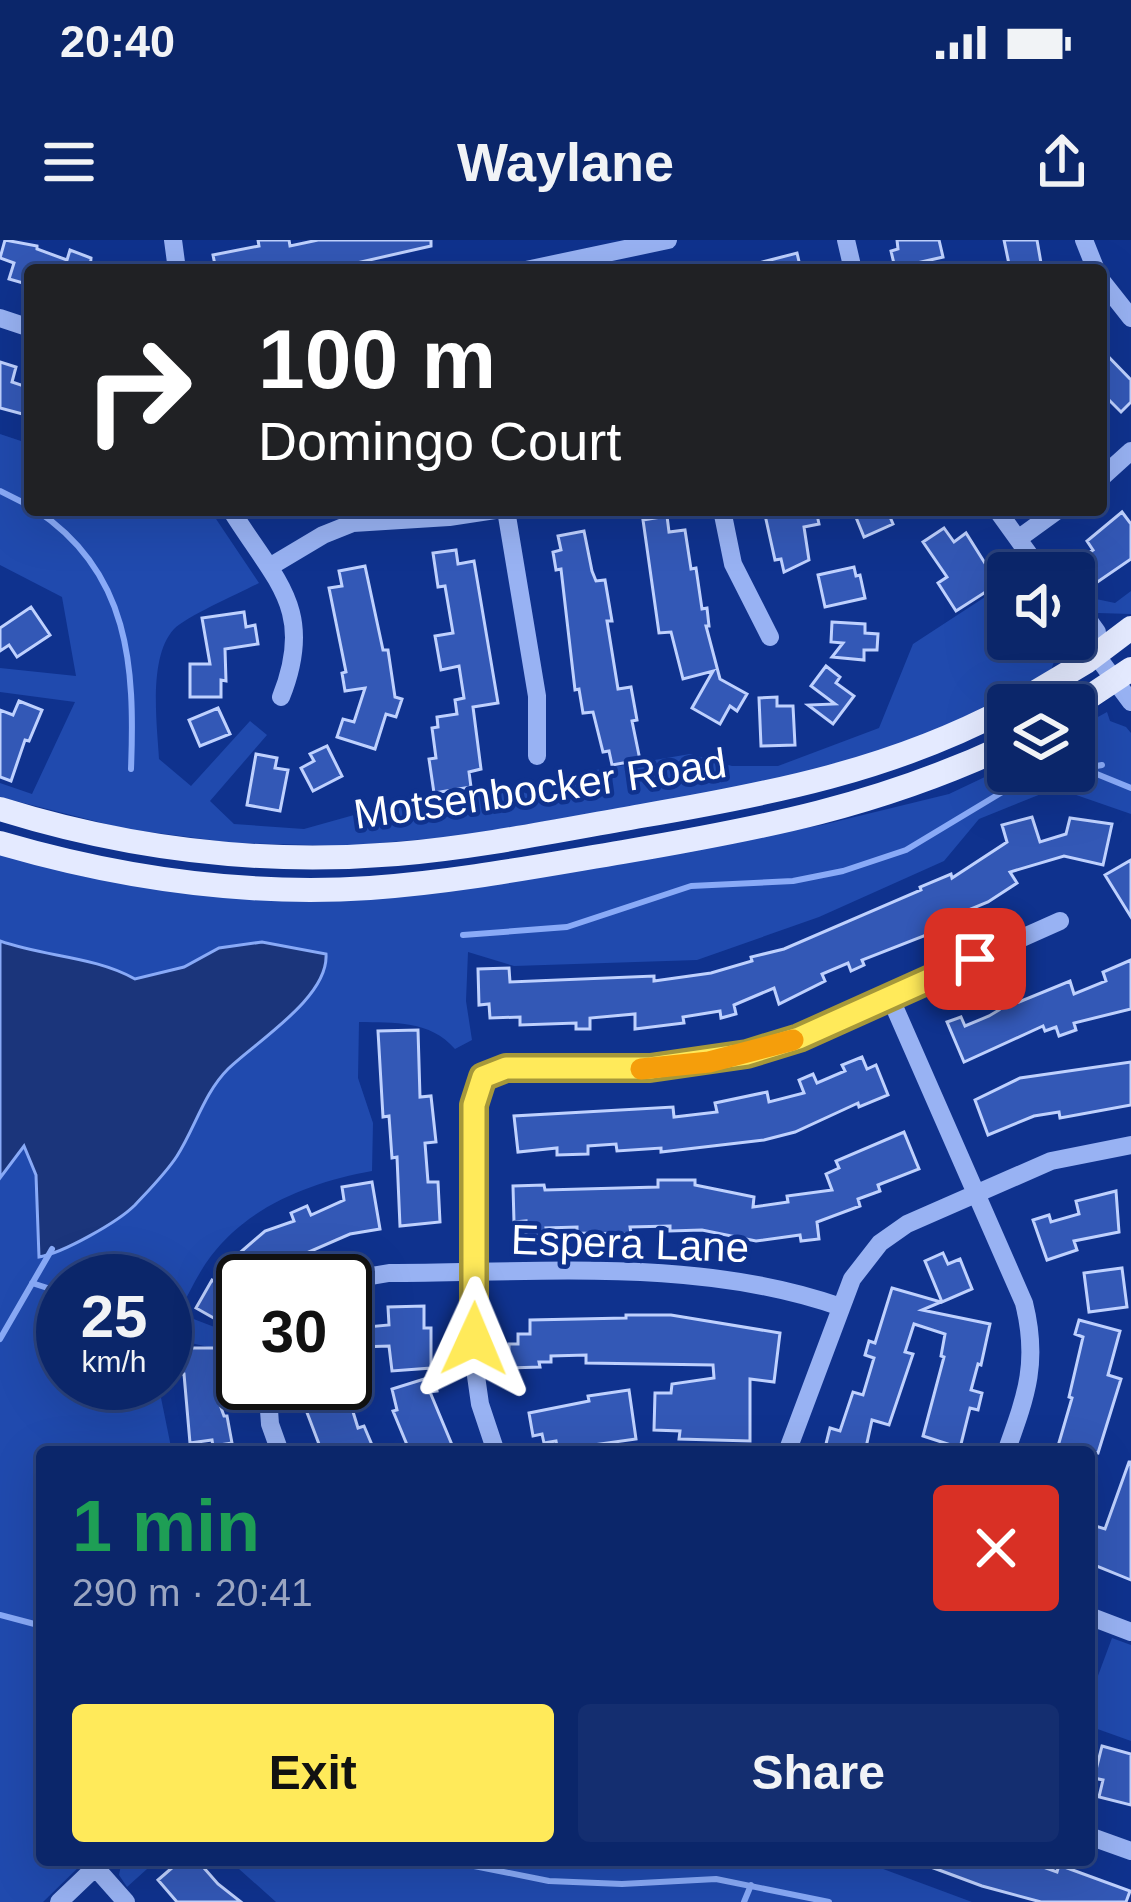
<!DOCTYPE html>
<meta charset="utf-8">
<style>
body{margin:0;font-family:Helvetica,sans-serif;background:#142e70;color:#f1f3f6;height:100vh;display:flex;flex-direction:column;font-size:45px;white-space:nowrap}
*{box-sizing:border-box;margin:0}
p{font-size:39px;color:#9aa5c1}
.icon{flex:none;width:66px;height:66px;fill:none;stroke:currentColor;stroke-width:2;stroke-linecap:round;stroke-linejoin:round}
.map{position:relative;flex:1;overflow:hidden}
.side{position:absolute;left:36px;top:1206px;width:1059px;height:420px;display:flex;flex-direction:column;background:#0b266a;border-radius:12px;box-shadow:0 12px 48px #0002,0 0 0 3px #2b437e}
.side>*{flex:none}
.banner{position:absolute;left:24px;top:24px;width:1083px;height:252px;border-radius:12px;box-shadow:0 12px 48px #0002,0 0 0 3px #2b437e;background:#202124;color:#fff;overflow:hidden}
.tools{position:absolute;left:987px;top:312px;display:grid;gap:24px}
.tools a{display:grid;place-items:center;width:108px;height:108px;border-radius:12px;background:#0b266a;box-shadow:0 12px 48px #0002,0 0 0 3px #2b437e;font-size:60px}
.speed{position:absolute;left:36px;top:1014px;display:flex;gap:24px;font-size:60px;font-weight:700;text-align:center}
.speed>*{display:grid;place-content:center;width:156px;height:156px;border-radius:50%;background:#0b266a;box-shadow:0 12px 48px #0002,0 0 0 3px #2b437e;line-height:1}
.speed small{font-size:30px;font-weight:400}
.speed .limit{border:6px solid #111;border-radius:18px;background:#fff;color:#111}
.pin{position:absolute;display:grid;place-items:center;width:102px;height:102px;color:#fff;margin:-51px;border-radius:24px;box-shadow:0 6px 18px #0006}
.me{position:absolute;width:132px;margin:-66px;rotate:1deg;stroke-linejoin:round;filter:drop-shadow(0 0 9px #0008)}
.turn{display:flex;align-items:center;gap:42px;height:252px;padding:0 36px;font-size:54px}
.turn .icon{width:156px;height:156px;stroke-width:2.5}
.turn b{display:block;font-size:84px;line-height:102px}
.round{display:grid;place-items:center;flex:none;width:126px;height:126px;border-radius:12px;background:#142e70}
.overview{display:flex;align-items:center;justify-content:space-between;height:204px;padding:0 36px}
h1{font-size:72px;font-weight:700;line-height:90px;color:#1e9e55}
.action{display:flex;gap:24px;margin-top:auto;padding:24px 36px}
.action a{flex:1;height:138px;border-radius:12px;background:#ffea5a;color:#111;font-size:48px;font-weight:700;line-height:138px;text-align:center}
.action a+a{background:#142e70;color:#f1f3f6}
.status{display:flex;justify-content:space-between;align-items:center;height:84px;padding:0 60px;background:#0b266a;direction:ltr}
.status svg{height:33px;fill:currentColor}
header{display:flex;justify-content:space-between;align-items:center;height:156px;padding:0 36px;background:#0b266a;font-size:54px;font-weight:700}
.map>svg:first-child{display:block}
.green{fill:#204aae}
.water{fill:#1b357b;stroke:#89aaf7;stroke-width:3}
.lines{fill:none;stroke-linecap:round;stroke-linejoin:round}
.stream{stroke:#89aaf7;stroke-width:6}
.building{fill:#3358b6;stroke:#bfd1fe;stroke-width:3}
.minor{stroke:#98b2f3;stroke-width:18}
.major{stroke:#e4eaff;stroke-width:24}
.route-casing{stroke:#a6983a;stroke-width:30}
.route{stroke:#ffea5a;stroke-width:21}
.slow{stroke:#f59e0b;stroke-width:21}
.labels{text-anchor:middle;stroke-width:9;stroke-linejoin:round;paint-order:stroke}
.street-label{font-size:42px;fill:#fff;stroke:#0f328e}
</style>
<div class="status"><b>20:40</b><svg viewBox="0 0 49 12"><path d="M0 12V9h3v3zM5 12V6h3v6zM10 12V3h3v9zM15 12V0h3v12zM26 1h20v11H26zM47 4h2v5h-2z"/></svg></div>
<header><svg class="icon" aria-label="menu" viewBox="0 0 24 24"><path d="M4 6h16M4 12h16M4 18h16"/></svg>Waylane<svg class="icon" aria-label="share" viewBox="0 0 24 24"><path d="M12 15V3M7 8l5-5 5 5M5 13v7h14v-7"/></svg></header>
<div class="map">
<svg width="1131" height="1662" viewBox="0 0 1131 1662">
<rect width="100%" height="100%" fill="#0f328e"/>
<path class="green" d="M0,194L30,204V270H210L259,343C240,353 187,376 174,389C148,417 157,484 159,519L191,546L250,481L267,495L210,561L234,584L304,589L404,561L509,543C527,559 543,557 566,553L578,533L690,514L732,526H778L879,488L913,404L1008,342V399H1061L1051,431L957,481L868,516L756,545L460,596L346,606L234,603L126,589L0,557V543L32,554L75,462L0,452V428L76,436L62,357L0,325Z
M1083,340L1096,359L1115,363L1131,351V374L1098,373L1078,344Z
M1107,472L1110,481L1126,487L1131,493V574L1056,548L979,579L944,621L819,677L697,720L514,726L468,712L466,761L472,800L455,809C430,780 394,783 359,782L358,838L373,883L372,931C312,942 250,965 211,1016C198,1033 189,1054 178,1073L243,1098V1115L165,1097V1041H63V1143H158L172,1212H42V1620H86L43,1662H0V613L109,640L494,644L822,585L949,554L1008,526V531H1074V490Z
M1112,1398L1131,1405V1501L1089,1486V1460Z
M122,1620H157L127,1647L119,1635Z
M229,1620H859L972,1662H276Z"/>
<path class="water" d="M0,701C44,717 94,716 135,739L184,727L219,708L262,702L326,714C329,757 257,801 228,829C204,853 195,888 177,916C166,933 149,950 135,965C118,982 63,1013 39,1017L36,935L24,906L0,938Z"/>
<g class="lines">
<path class="stream" d="M0,251L30,266
M36,270C130,332 135,427 131,529
M1082,528L1131,548
M1074,530L1102,525
M463,695L567,687L691,646L793,641L843,631L906,610L1004,551L1069,531
M32,1043L63,1053
M0,1099L52,1009
M0,1375L42,1386
M444,1620L549,1641L622,1644L716,1639L829,1662
M744,1662L751,1645"/>
</g>
<path class="building" d="M5,0L37,6V9L67,20L70,10L91,18L90,30H30V45L9,39L14,23L0,18Z
M258,0H289L290,6L318,0H431V6L343,26L344,30H216L213,15L259,6Z
M897,0H939L943,17L895,28L891,11L898,9Z
M1004,0H1037L1041,23L1010,29Z
M797,13L801,30H756L755,24Z
M1101,109L1131,140V162L1121,172L1101,152Z
M0,122L16,127L12,142L30,148V176L0,168Z
M773,270H816L819,284L804,287L809,320L784,332L781,319L775,320L765,275L774,273Z
M853,270H887L893,284L864,297Z
M1122,272L1131,284V319L1096,343L1080,319L1093,310L1087,301Z
M667,276L669,292L685,290L691,329L696,328L702,369L707,368L709,386H706L720,439L747,454L737,471L730,466L720,484L692,468L713,431L683,439L671,392L659,393L643,280Z
M944,288L954,302L966,293L998,344L956,371L938,343L947,337L923,302Z
M584,291L592,331L596,341L605,340L612,381H607L618,449L631,447L637,480L632,481L640,520L612,525L609,511L603,512L593,472L583,473L579,449L575,450L561,329L556,330L553,312L561,310L558,296Z
M456,310L458,324L474,321L498,463L473,467L481,529L469,532L471,547L434,553L429,519L436,518L432,488L438,487L437,477L457,474L455,460L464,458L459,426L441,430L435,396L453,393L445,346L438,347L433,313Z
M365,326L383,410H388L395,457L402,459L396,477L386,474L375,509L337,497L343,479L354,482L365,448L345,451L342,433L346,432L329,348L342,346L339,331Z
M854,327L856,336L860,335L865,358L825,367L818,335Z
M31,367L50,395L17,417L9,405L0,411V388Z
M244,372L246,387L255,385L258,404L225,409L226,441L221,440V457H190V424H210L202,378Z
M832,382L865,384V393L878,394L877,410H864V420L832,417L843,403L831,402Z
M826,426L840,437L836,443L854,456L833,484L808,465L835,464L811,446Z
M777,457V466H793L795,505L761,506L759,458Z
M19,461L42,470L29,501L25,500L11,541L0,537V470L13,475Z
M218,468L230,494L200,506L189,480Z
M327,506L342,536L313,551L301,528L314,521L310,514Z
M256,514L277,518L275,528L288,530L280,571L247,565Z
M1032,577L1040,602L1066,594L1070,578L1112,584L1103,625L1064,616L1010,632L1017,643L988,662L949,678L952,685L862,720L864,725L851,731L848,723L822,734L825,741L779,764L774,748L734,765L736,774L721,778L720,771L683,777L684,783L635,789V774L590,778V789H576V783L520,785V777L490,778L489,764L479,765L478,729L509,728L510,742L654,736V741L711,733L752,721L751,717L784,709L921,650L920,647L951,634L952,638L1007,602L1002,585Z
M1131,620V677L1105,635Z
M1131,720V769L1074,783L1076,790L1059,796L1056,787L1045,791L1043,786L964,822L947,782L961,777L965,786L989,776L999,770L993,758L1013,749L1019,762L1070,741L1074,754L1106,741L1103,732Z
M418,790L420,857L431,856L436,902L425,903L428,942H438L440,982L400,986L397,917L392,918L389,876L383,877L378,791Z
M862,817L867,829L876,825L888,855L859,867L858,863L795,892L764,900L661,912V908L617,911L616,904L588,906V914L557,915V908L518,912L514,876L673,867L674,877L717,872L715,863L767,852L769,862L804,853L799,840L813,834L817,843L845,831L842,825Z
M1131,822V865L1060,878L1059,872L1034,876L988,895L975,860L1020,838Z
M904,892L919,929L878,945L880,951L858,959L860,966L817,982L819,999L801,1001L800,995L756,1001L702,990L670,991V986L630,987L631,994L577,993V987L546,988L547,995L526,996V981L514,982L513,946L544,945L545,950L658,947V940H695V945L754,957L753,967L788,962L787,956L832,950L826,934L839,928L836,921Z
M372,942L380,989L350,994L304,1014L273,1041H241L247,1031L235,1017L265,991L294,981L291,973L307,966L311,975L344,960L342,947Z
M1116,951L1119,992L1074,1001L1077,1010L1047,1020L1033,980L1049,975L1051,982L1079,974L1076,961Z
M943,1013L948,1024L960,1019L972,1049L942,1062L925,1021Z
M1122,1028L1127,1067L1089,1072L1084,1033Z
M212,1040L243,1058V1084L231,1077L226,1085L196,1068Z
M892,1048L941,1062L922,1070L990,1084L981,1125L978,1124L971,1150L982,1153L978,1170L970,1168L960,1208L923,1196L944,1117L941,1116L945,1094L914,1084L905,1112L913,1114L889,1185L872,1180L865,1212H824L830,1188L840,1191L853,1152L863,1155L874,1118L865,1115L869,1101L875,1103Z
M424,1066V1088H431V1128L392,1131L389,1106L359,1107L362,1133L345,1134V1089L389,1085L388,1067Z
M626,1075H671L780,1093L774,1142L750,1139V1201L679,1199L680,1191L654,1190L655,1153H671L672,1144L714,1138L713,1125L586,1123V1115L551,1116V1122H539L540,1127L509,1128V1104H518V1094H530V1080L626,1078Z
M1079,1080L1120,1091L1108,1135L1121,1139L1098,1213L1058,1206L1072,1158L1069,1157L1083,1097L1075,1094Z
M186,1108H219V1162L224,1176H227L232,1203L213,1206L212,1200L190,1203L184,1134H177V1116H187Z
M434,1136L437,1151L430,1152L455,1212H410L393,1171L397,1170L392,1149Z
M629,1150L636,1199L586,1206L587,1212H558L556,1201L544,1203L542,1194L533,1196L529,1173L589,1161L588,1156Z
M337,1151L341,1165L350,1162L358,1188L364,1186L375,1212H322L303,1162Z
M1129,1222H1131V1340L1089,1323V1284L1105,1289Z
M1102,1506L1131,1514V1565L1099,1557L1103,1540L1094,1538Z
M181,1620H197L218,1644L241,1662H177L158,1640Z
M912,1620H1024L1057,1632L1059,1625L1130,1651L1126,1662H1041L982,1646Z"/>
<g class="lines">
<path class="minor" d="M173,0L177,30
M846,0L853,30
M1084,0L1096,30
M526,30L668,0
M1101,40L1131,78
M0,78L30,88
M1101,238L1131,211
M231,270C275,341 316,369 281,457
M506,270L537,456V516
M722,270L733,324L770,397
M997,270L1041,331L1049,333
M1018,299L1058,270
M271,326L323,295L353,283L449,277L495,270
M1074,360L1097,392L1096,415
M1074,397L1096,415L1131,462
M890,757L1024,1063C1039,1123 1026,1156 1006,1212
M483,837L505,828C606,828 703,833 799,798L1060,681
M483,837L474,865L475,1129L480,1164L496,1212
M342,1041L389,1033C537,1033 700,1017 841,1067
M267,1143L270,1184L280,1212
M787,1212L852,1039L880,1003L907,984L1051,921L1131,905
M1089,1376L1131,1392
M1089,1596L1131,1611
M95,1627L126,1662
M59,1662L103,1620"/>
<path class="major" d="M1014,465L1086,422L1131,388
M1074,467L1131,429
M0,569C128,609 263,625 397,614C479,607 561,590 641,576C770,554 892,530 1008,468
M0,603C120,638 245,656 370,648C455,642 539,626 623,612C763,588 878,566 1008,505"/>
</g>
<g class="lines">
<defs>
<path id="route" d="M474,1099V865L483,837L506,828H650L747,814L799,798L975,719"/>
</defs>
<use href="#route" class="route-casing"/>
<use href="#route" class="route"/>
<path class="slow" d="M641,829L709,822L793,800"/>
</g>
<g class="labels">
<g class="street-label">
<text transform="translate(540 548) rotate(-8)" y="15">Motsenbocker Road</text>
<text transform="translate(630 1003) rotate(2)" y="15">Espera Lane</text>
</g>
</g>
</svg>
<div class="tools">
<a><svg class="icon" aria-label="sound" viewBox="0 0 24 24"><path d="M4 9h4l5-4v14l-5-4H4zM17 9q2 3 0 6"/></svg></a>
<a><svg class="icon" aria-label="layers" viewBox="0 0 24 24"><path d="M12 4l9 5-9 5-9-5zM3 14l9 5 9-5"/></svg></a>
</div>
<div class="speed"><div>25<small>km/h</small></div><div class="limit">30</div></div>
<div class="pin" style="left:975px;top:719px;background:#d93025"><svg class="icon" aria-label="arrive" viewBox="0 0 24 24"><path d="M6 21V4h12l-3 4 3 4H6"/></svg></div>
<svg class="me" style="left:474px;top:1099px" viewBox="-20 -20 40 40"><path d="M0-17L14 15 0 8-14 15z" fill="#ffea5a" stroke="#fff" stroke-width="4"/></svg>
<div class="banner">
<div class="turn"><svg class="icon" aria-label="right" viewBox="0 0 24 24"><path d="M7 20v-9h11M14 6l5 5-5 5"/></svg><div><b>100 m</b>Domingo Court</div></div>
</div>
<section class="side">
<div class="overview"><div><h1>1 min</h1><p>290 m · 20:41</p></div><a class="round" style="background:#d93025;color:#fff"><svg class="icon" aria-label="close" viewBox="0 0 24 24"><path d="M6 6l12 12M18 6L6 18"/></svg></a></div>
<div class="action"><a>Exit</a><a>Share</a></div>
</section>
</div>
